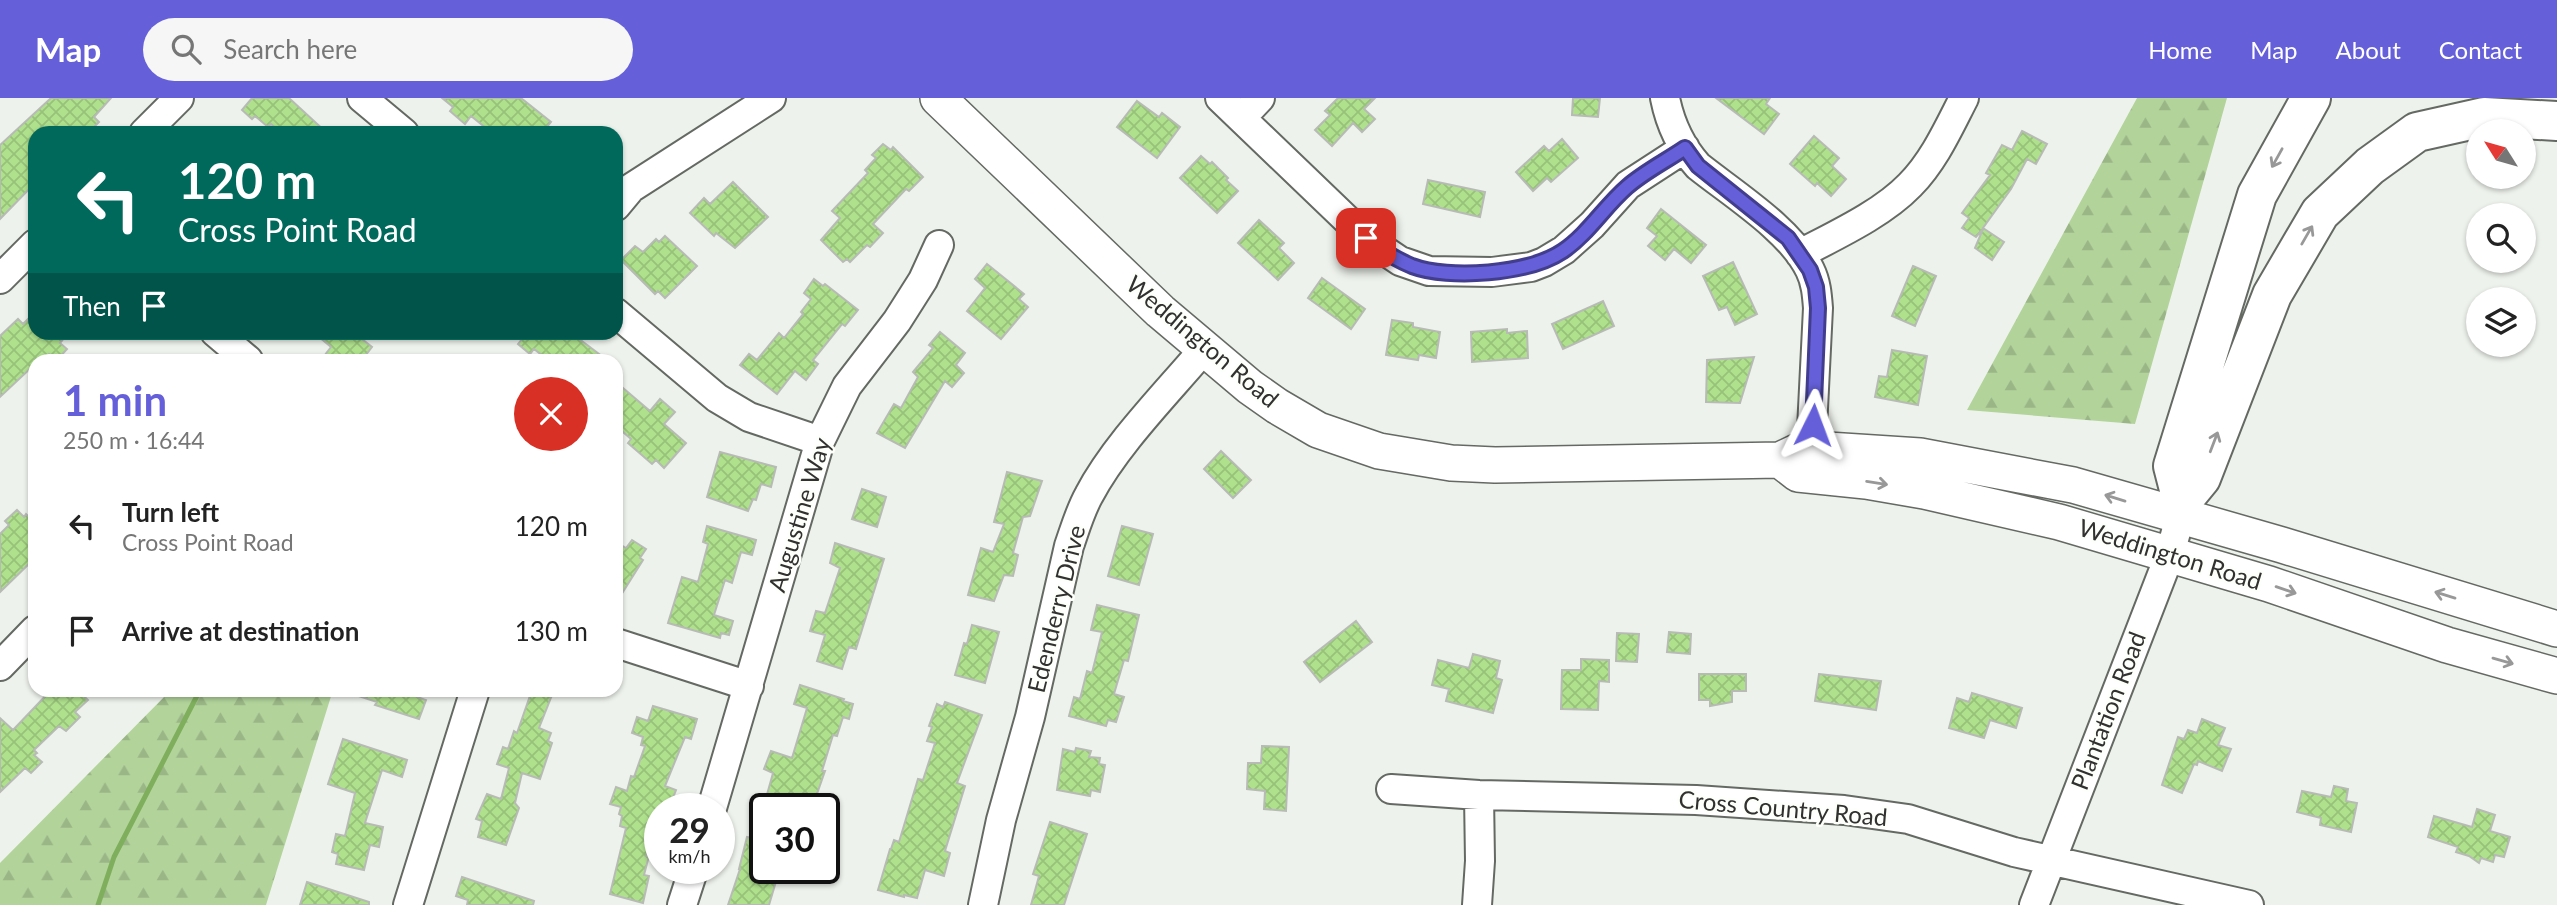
<!DOCTYPE html>
<meta charset="utf-8">
<style>
body{margin:0;font-family:Lato,sans-serif;background:#f6f6f6;color:#222;height:100vh;display:flex;flex-direction:column;font-size:26px;white-space:nowrap}
*{box-sizing:border-box;margin:0}
p{font-size:23px;color:#767676}
.icon{flex:none;width:38px;height:38px;fill:none;stroke:currentColor;stroke-width:2;stroke-linecap:round;stroke-linejoin:round}
.map{position:relative;flex:1;overflow:hidden}
.drawer{position:absolute;left:28px;top:256px;width:595px;height:343px;display:flex;flex-direction:column;background:#fff;border-radius:21px;box-shadow:0 2px 5px #0004}
.drawer>*{flex:none}
.guide{position:absolute;left:28px;top:28px;width:595px;height:214px;border-radius:21px;box-shadow:0 2px 5px #0004;background:#00695c;color:#fff;overflow:hidden}
.needle{width:46px;rotate:307deg}
.controls{position:absolute;left:2466px;top:21px;display:grid;gap:14px}
.controls a{display:grid;place-items:center;width:70px;height:70px;border-radius:50%;background:#fff;box-shadow:0 2px 5px #0004;font-size:35px}
.speed{position:absolute;left:644px;top:695px;display:flex;gap:14px;font-size:35px;font-weight:700;text-align:center}
.speed>*{display:grid;place-content:center;width:91px;height:91px;border-radius:50%;background:#fff;box-shadow:0 2px 5px #0004;line-height:1}
.speed small{font-size:18px;font-weight:400}
.speed .limit{border:4px solid #111;border-radius:10px;background:#fff;color:#111}
.pin{position:absolute;display:grid;place-items:center;width:60px;height:60px;color:#fff;margin:-30px;border-radius:14px;box-shadow:0 4px 10px #0006}
.me{position:absolute;width:77px;margin:-38px;rotate:3deg;stroke-linejoin:round;filter:drop-shadow(0 0 5px #0008)}
.turn{display:flex;align-items:center;gap:24px;height:147px;padding:0 35px;font-size:32px}
.turn .icon{width:91px;height:91px;stroke-width:2.5}
.turn b{display:block;font-size:49px;line-height:60px}
.then{display:flex;align-items:center;height:66px;padding:0 35px;background:#0003;gap:14px;font-size:26px}
.round{display:grid;place-items:center;flex:none;width:74px;height:74px;border-radius:37px;background:#f6f6f6}
.headline{display:flex;align-items:center;justify-content:space-between;height:119px;padding:0 35px}
h1{font-size:42px;font-weight:700;line-height:52px;color:#6560d9}
ul{padding:0;list-style:none}
li{display:flex;align-items:center;gap:21px;height:105px;padding:0 35px}
li div{flex:1}
li b{display:block;font-size:26px}
li em{font-style:normal}
header{display:flex;align-items:center;gap:42px;box-sizing:border-box;height:98px;padding:0 35px;background:#6560d9;color:#fff}
header strong{font-size:33px}
nav{display:flex;gap:38px;margin-inline-start:auto;font-size:24px}
.search{width:490px;height:63px;background:#f6f6f6;display:flex;align-items:center;gap:18px;box-sizing:border-box;padding:0 24px;border-radius:38px;color:#767676;font-size:26px}
.map>svg:first-child{display:block}
.forest{fill:url(#forest-firs)}
.lines{fill:none;stroke-linecap:round;stroke-linejoin:round}
.stream{stroke:#7faf5d;stroke-width:5}
.building{fill:url(#building-cross-hatch);stroke:#b7bab5;stroke-width:2}
.minor-casing{stroke:#656963;stroke-width:32}
.major-casing{stroke:#656963;stroke-width:38}
.highway-casing{stroke:#656963;stroke-width:42}
.minor{stroke:#fff;stroke-width:28}
.major{stroke:#fff;stroke-width:35}
.highway{stroke:#fff;stroke-width:38}
.oneway{stroke:#989898}
.route-casing{stroke:#423e8d;stroke-width:18}
.route{stroke:#6560d9;stroke-width:12}
.labels{text-anchor:middle;stroke-width:5;stroke-linejoin:round;paint-order:stroke}
.street-label{font-size:24px;fill:#313230;stroke:#fdfffb}
</style>
<header>
<strong>Map</strong>
<div class="search"><svg class="icon" aria-label="search" viewBox="0 0 24 24"><circle cx="10" cy="10" r="6"/><path d="M15 15l6 6"/></svg>Search here</div>
<nav><a>Home</a><a>Map</a><a>About</a><a>Contact</a></nav>
</header>
<div class="map">
<svg width="2557" height="807" viewBox="0 0 2557 807">
<defs>
<pattern id="forest-firs" width="22" height="20" patternUnits="userSpaceOnUse" patternTransform="scale(1.75)"><rect width="22" height="20" fill="#b2d49b"/><path d="M5 1l3.5 6h-7zM16 11l3.5 6h-7z" fill="#9ab686"/></pattern>
<pattern id="building-cross-hatch" width="8" height="8" patternUnits="userSpaceOnUse" patternTransform="scale(1.75)"><rect width="8" height="8" fill="#afe18d"/><path d="M0 0l8 8M0 8l8-8" fill="none" stroke="#97c27a"/></pattern>
</defs>
<rect width="100%" height="100%" fill="#eef2ec"/>
<path class="forest" d="M2137,0H2227L2135,326L1967,312Z
M171,592H333L266,807H0V765Z"/>
<g class="lines">
<path class="stream" d="M98,807L114,759L200,592"/>
</g>
<path class="building" d="M51,0H111L94,19L99,24L88,35H35V85L0,121V47Z
M252,0H289L327,35H281L271,26L268,29L255,18L252,21L242,12Z
M442,0H521L551,24L542,35H492L471,18L465,26L450,13L453,9Z
M1338,0H1375L1364,11L1375,21L1362,34L1353,25L1332,48L1315,32L1330,17L1325,13Z
M1573,0H1600L1598,19L1572,17Z
M1716,0H1770L1766,6L1779,16L1764,36Z
M1137,3L1159,19L1162,15L1180,29L1157,60L1117,29Z
M2022,33L2047,46L2036,66L2027,61L2011,91L1983,130L2004,144L1992,162L1975,150L1983,131L1976,139L1962,130L1969,120L1962,115L1990,77L1986,75L2002,47L2012,52Z
M1814,38L1839,60L1832,68L1846,81L1831,98L1817,85L1815,88L1790,66Z
M1562,41L1578,60L1551,84L1547,80L1533,93L1516,74L1544,48L1549,53Z
M883,46L891,52L893,49L923,79L909,93L906,91L873,126L883,135L870,149L867,147L850,164L847,161L843,164L821,142L840,120L832,113L868,75L865,72L876,60L872,57Z
M1201,58L1210,66L1212,64L1228,80L1226,82L1238,93L1217,115L1180,80Z
M1428,82L1485,94L1480,119L1423,106Z
M733,84L768,119L735,150L716,135L714,138L690,115L704,100L710,106Z
M1661,111L1706,147L1691,165L1674,151L1665,162L1648,148L1657,138L1647,130Z
M1259,122L1284,145L1279,150L1294,165L1278,182L1238,145Z
M665,138L697,168L665,200L658,193L655,196L621,162L635,148L643,154L656,141L659,144Z
M1733,164L1757,216L1735,227L1727,209L1719,212L1703,178Z
M987,166L1024,196L1019,201L1028,209L1001,241L967,213L985,190L975,181Z
M1913,168L1936,178L1915,228L1892,218Z
M1322,180L1365,211L1351,231L1308,200Z
M814,181L823,188L825,186L858,212L845,228L842,226L813,262L818,266L806,282L795,273L777,296L740,267L749,256L757,262L779,235L784,240L803,216L801,214L811,201L804,195Z
M1603,203L1614,228L1563,251L1552,226Z
M35,214V234H69L60,245L67,251L57,262L49,256L42,262H35V266L0,299V238L18,221L23,226Z
M1392,222L1413,225V229L1440,234L1436,260L1419,257L1418,262L1386,257Z
M1507,231V235L1527,233L1528,260L1472,264L1471,234Z
M313,234H353L372,249L362,262H321L331,249Z
M515,234H570L607,262H548L534,251L530,256L518,246L522,241Z
M940,234L965,255L956,267L964,275L952,289L945,283L905,350L877,335L894,306L901,310L918,279L913,274L933,250L929,247Z
M1892,252L1927,258L1918,307L1875,299L1879,278L1887,279Z
M1754,259L1740,305L1706,304L1707,262Z
M616,284L650,313L660,301L675,314L664,326L686,345L664,370L656,362L652,366L628,345L631,341L616,328Z
M1221,353L1251,382L1233,400L1204,371Z
M720,354L776,369L771,389L761,386L756,402L753,401L748,413L707,399Z
M1007,374L1042,383L1030,418L1023,419L1013,455L1018,457L1013,478L1004,477L994,503L968,497L981,450L993,454L1004,426L994,424Z
M862,391L886,399L877,429L852,421Z
M17,412L24,419L26,416L35,425V460L0,494V436L9,427L5,423Z
M707,428L756,442L752,457L741,454L732,485L725,482L714,517L733,523L729,537L721,535L720,540L668,525L682,479L698,484L708,446L703,444Z
M1122,428L1153,436L1139,487L1108,478Z
M632,442L646,451L640,460L643,462L616,505V444L626,450Z
M835,445L884,461L856,551L849,549L842,571L817,563L825,537L810,533L816,513L825,515L840,470L830,465Z
M1097,507L1139,517L1128,563L1124,562L1114,596L1124,599L1116,624L1108,622L1106,628L1069,618L1074,599L1080,601L1087,573L1092,575L1102,534L1091,532Z
M1356,523L1372,544L1320,584L1304,564Z
M972,527L999,534L985,585L955,577L964,545L967,546Z
M1669,534L1691,536L1690,556L1667,554Z
M1617,535L1639,536L1637,564L1616,563Z
M1473,556L1500,563L1496,580L1502,582L1493,615L1446,603L1449,591L1432,587L1438,562L1469,570Z
M1581,561L1609,562V584L1599,583L1598,612L1561,611L1562,572H1581Z
M1699,576H1746V593H1732V604L1710,608V602H1699Z
M1819,576L1881,583L1876,612L1815,603Z
M800,587L844,601L843,603L853,606L849,621L843,619L837,638L833,637L822,673H825L812,710H795L766,700L773,675L764,671L771,653L792,660L807,610L794,606Z
M51,592H77L88,602L75,614L80,619L66,633L59,628L34,652L37,655L34,657L42,664L31,675L25,670L0,694V620L13,632Z
M347,592H420L417,599L426,602L419,621L375,607L377,604L346,594Z
M532,592H554L539,630L551,635L548,643L552,645L540,681L522,675L515,705L519,710L506,747L478,739L482,723L476,721L487,696L501,701L509,670L497,666L503,649L508,651L514,633L517,635Z
M1972,595L2022,610L2016,630L1990,622L1984,640L1949,630L1957,600L1969,604Z
M945,604L982,617L957,685L965,688L945,753L950,755L944,778L925,772L917,800L904,797V799L878,792L890,751H891L894,742L899,744L918,681L923,682L935,645L927,643L932,629L929,628L937,606L943,609Z
M653,608L697,621L691,641L685,639L665,688L676,692L669,710H660V726L646,758H649L644,777L649,778L643,805L610,796L626,730L620,728L622,718L619,716L621,709L610,706L616,689L627,693L631,678L634,679L645,648L641,647L643,639L632,635L637,619L648,623Z
M2202,621L2225,630L2218,647L2231,651L2222,673L2198,663L2197,667L2194,666L2182,695L2162,687L2178,639L2184,641L2188,632L2197,635Z
M343,641L407,662L402,679L382,672L365,725L383,729L379,749L370,747L364,772L336,766L338,756L332,754L336,736L345,738L355,695L328,686Z
M1262,648L1289,649L1286,713L1264,711L1265,693L1247,691L1248,665H1261Z
M1076,650L1091,653L1089,659L1100,660L1099,666L1105,667L1100,694L1091,692L1090,698L1057,692L1063,651L1075,654Z
M2334,688L2348,691L2346,703L2357,705L2351,734L2320,727L2321,720L2297,714L2302,693L2331,699Z
M2477,711L2495,717L2490,733L2510,739L2504,759L2495,757L2493,764L2481,760L2479,765L2469,758L2456,754L2458,749L2428,739L2434,718L2472,729Z
M1050,724L1087,736L1064,807H1031L1039,778L1033,776Z
M747,739L765,742V770H780L769,807H728L740,771H739Z
M462,779L534,803L533,807H467L468,802L456,798Z
M307,784L369,804V807H300Z"/>
<g class="lines">
<defs>
<path id="minor" d="M362,0L404,35
M1220,0L1366,140L1400,163L1429,173L1492,174L1531,169L1544,164L1564,152L1592,127L1628,87L1685,50
M1665,0C1670,25 1681,49 1698,68C1733,96 1791,132 1810,172C1816,184 1817,197 1818,210L1810,371
M1242,19L1260,0
M144,35L179,0
M616,108L631,90L771,0
M1800,156C1836,137 1882,116 1910,87C1934,63 1949,29 1964,0
M0,181L35,146
M616,215L717,300L749,319L820,343
M215,234L248,262
M616,545L749,588
M0,568L35,532
M1391,691L1479,697L1696,702L1844,712L1908,721L2014,754L2249,807
M712,710L820,343L847,288L897,223L923,182L939,147
M408,807L475,592
M682,807L694,770
M983,807L1001,722L1030,619L1069,448C1075,431 1080,413 1089,397C1116,346 1166,296 1204,251
M1477,807L1480,763L1479,697
M2034,807L2170,456L2180,419"/>
<path id="major" d="M938,0L1160,213L1250,289L1277,308L1318,332L1379,353L1451,365L1495,367L1780,362L1801,352L1812,351L1920,358L2073,387L2282,447L2557,531
M1780,362L1798,376L1866,383L1924,393L2059,424L2269,486L2447,547L2557,578"/>
<path id="highway" d="M2182,403L2201,380L2272,197L2320,115L2370,68L2417,34L2484,19L2557,23
M2180,419L2182,403L2173,368L2257,97L2311,0"/>
</defs>
<use href="#minor" class="minor-casing"/>
<use href="#major" class="major-casing"/>
<use href="#highway" class="highway-casing"/>
<use href="#minor" class="minor"/>
<use href="#major" class="major"/>
<use href="#highway" class="highway"/>
</g>
<defs><path id="oneway-shaft" d="M-6 0H5M1.5-3L5.5 0L1.5 3" fill="none" stroke-width="1.6" stroke-linecap="round" stroke-linejoin="round" transform="scale(1.75)"/></defs>
<g class="oneway">
<use href="#oneway-shaft" transform="translate(2277 60) rotate(119)"/>
<use href="#oneway-shaft" transform="translate(2307 137) rotate(-60)"/>
<use href="#oneway-shaft" transform="translate(2214 344) rotate(-69)"/>
<use href="#oneway-shaft" transform="translate(1877 385) rotate(9)"/>
<use href="#oneway-shaft" transform="translate(2115 400) rotate(-163)"/>
<use href="#oneway-shaft" transform="translate(2286 492) rotate(19)"/>
<use href="#oneway-shaft" transform="translate(2445 497) rotate(-163)"/>
<use href="#oneway-shaft" transform="translate(2503 563) rotate(16)"/>
</g>
<g class="lines">
<defs>
<path id="route" d="M1366,140C1380,151 1395,161 1412,168C1449,182 1529,176 1563,153C1588,136 1604,109 1627,89C1644,74 1666,63 1685,50L1698,68L1788,140L1810,172L1816,189L1818,210L1813,327"/>
</defs>
<use href="#route" class="route-casing"/>
<use href="#route" class="route"/>
</g>
<g class="labels">
<g class="street-label">
<text transform="translate(1202 244) rotate(40)" y="8">Weddington Road</text>
<text transform="translate(800 417) rotate(-73)" y="8">Augustine Way</text>
<text transform="translate(2170 457) rotate(17)" y="8">Weddington Road</text>
<text transform="translate(1057 511) rotate(-76)" y="8">Edenderry Drive</text>
<text transform="translate(2109 613) rotate(-69)" y="8">Plantation Road</text>
<text transform="translate(1783 711) rotate(5)" y="8">Cross Country Road</text>
</g>
</g>
</svg>
<div class="controls">
<a><svg class="needle" viewBox="-14 -14 28 28"><path d="M0-13l5 13h-10z" fill="#e53935"/><path d="M0 13l5-13h-10z" fill="#767676"/></svg></a>
<a><svg class="icon" aria-label="search" viewBox="0 0 24 24"><circle cx="10" cy="10" r="6"/><path d="M15 15l6 6"/></svg></a>
<a><svg class="icon" aria-label="layers" viewBox="0 0 24 24"><path d="M12 4l9 5-9 5-9-5zM3 14l9 5 9-5"/></svg></a>
</div>
<div class="speed"><div>29<small>km/h</small></div><div class="limit">30</div></div>
<div class="pin" style="left:1366px;top:140px;background:#d93025"><svg class="icon" aria-label="arrive" viewBox="0 0 24 24"><path d="M6 21V4h12l-3 4 3 4H6"/></svg></div>
<svg class="me" style="left:1813px;top:327px" viewBox="-20 -20 40 40"><path d="M0-17L14 15 0 8-14 15z" fill="#6560d9" stroke="#fff" stroke-width="4"/></svg>
<div class="guide">
<div class="turn"><svg class="icon" aria-label="left" viewBox="0 0 24 24"><path d="M17 20v-9H6M10 6l-5 5 5 5"/></svg><div><b>120 m</b>Cross Point Road</div></div>
<div class="then">Then<svg class="icon" aria-label="arrive" viewBox="0 0 24 24"><path d="M6 21V4h12l-3 4 3 4H6"/></svg></div>
</div>
<section class="drawer">
<div class="headline"><div><h1>1 min</h1><p>250 m · 16:44</p></div><a class="round" style="background:#d93025;color:#fff"><svg class="icon" aria-label="close" viewBox="0 0 24 24"><path d="M6 6l12 12M18 6L6 18"/></svg></a></div>
<ul>
<li><svg class="icon" aria-label="left" viewBox="0 0 24 24"><path d="M17 20v-9H6M10 6l-5 5 5 5"/></svg><div><b>Turn left</b><p>Cross Point Road</p></div><em>120 m</em></li>
<li><svg class="icon" aria-label="arrive" viewBox="0 0 24 24"><path d="M6 21V4h12l-3 4 3 4H6"/></svg><div><b>Arrive at destination</b></div><em>130 m</em></li>
</ul>
</section>
</div>
